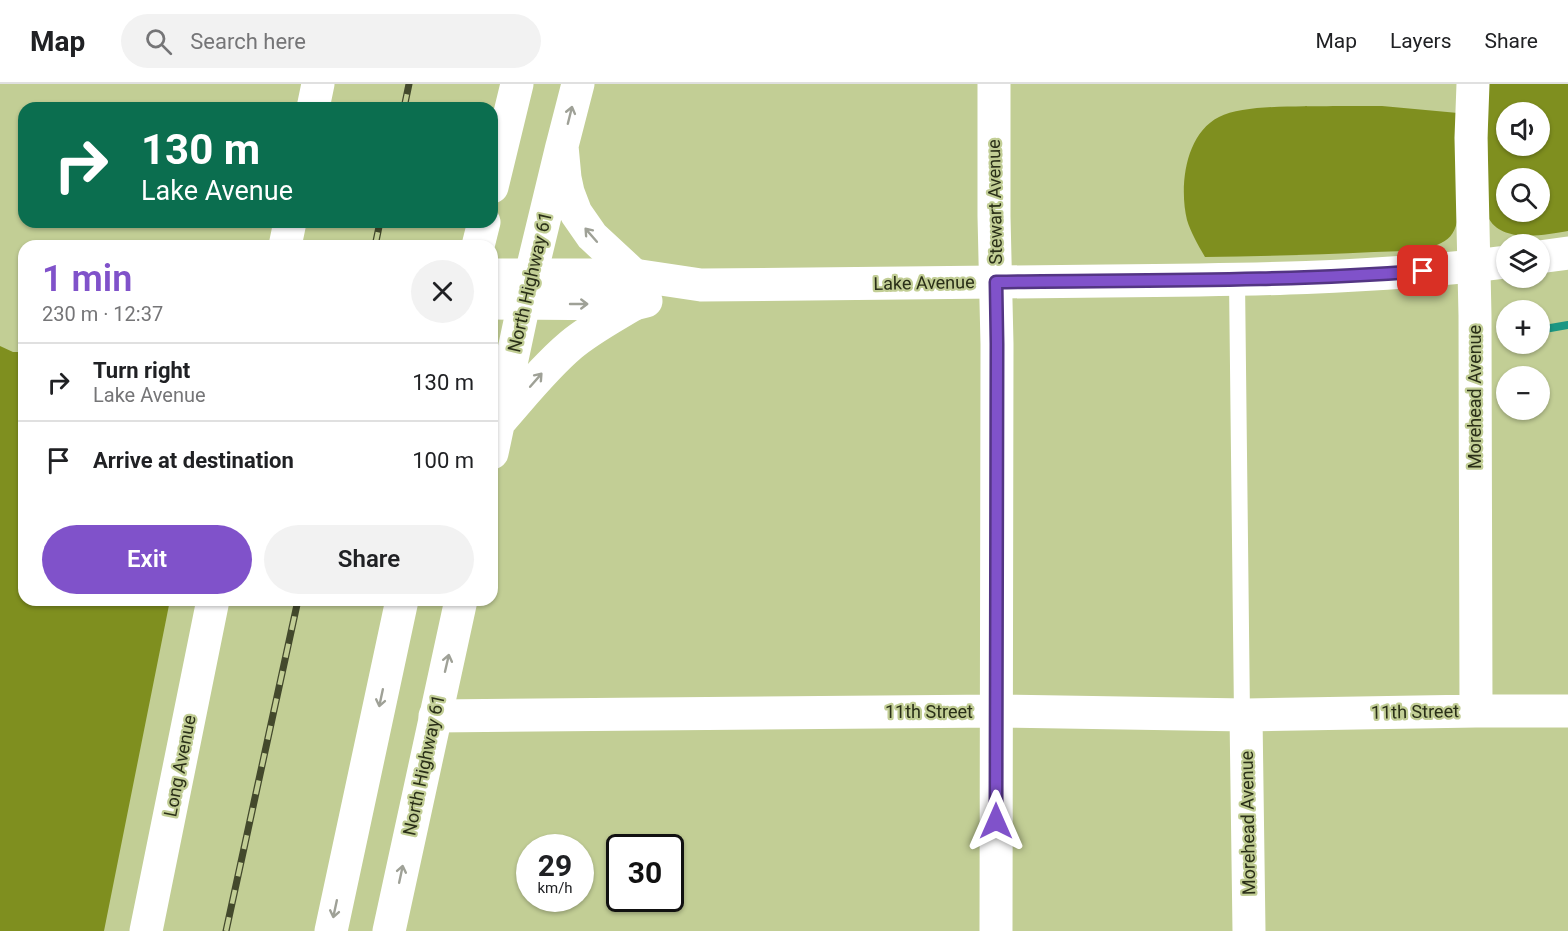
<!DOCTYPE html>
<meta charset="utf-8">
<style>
body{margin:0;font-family:Roboto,sans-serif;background:#f2f2f2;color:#202124;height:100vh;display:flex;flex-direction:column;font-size:22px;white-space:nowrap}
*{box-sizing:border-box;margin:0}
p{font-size:20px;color:#757577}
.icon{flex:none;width:33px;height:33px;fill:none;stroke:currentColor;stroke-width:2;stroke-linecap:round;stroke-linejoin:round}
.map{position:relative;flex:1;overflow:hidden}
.side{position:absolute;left:18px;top:156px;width:480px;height:366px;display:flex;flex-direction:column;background:#fff;border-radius:18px;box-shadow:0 2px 4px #0004}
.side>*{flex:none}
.banner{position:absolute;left:18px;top:18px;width:480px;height:126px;border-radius:18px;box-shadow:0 2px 4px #0004;background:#0b6e4f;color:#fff;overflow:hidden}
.fabs{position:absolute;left:1496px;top:18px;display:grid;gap:12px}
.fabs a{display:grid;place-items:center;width:54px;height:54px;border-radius:50%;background:#fff;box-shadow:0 2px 4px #0004;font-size:30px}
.speed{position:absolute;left:516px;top:750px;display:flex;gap:12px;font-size:30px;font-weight:700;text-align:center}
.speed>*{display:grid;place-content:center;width:78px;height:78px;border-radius:50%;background:#fff;box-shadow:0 2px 4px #0004;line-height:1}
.speed small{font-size:15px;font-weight:400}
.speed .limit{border:3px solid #111;border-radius:9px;background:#fff;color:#111}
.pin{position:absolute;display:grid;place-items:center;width:51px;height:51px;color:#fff;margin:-26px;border-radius:12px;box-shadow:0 3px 9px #0006}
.me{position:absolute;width:66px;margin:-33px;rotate:0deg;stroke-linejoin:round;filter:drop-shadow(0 0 4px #0008)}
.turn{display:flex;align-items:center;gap:21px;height:126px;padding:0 24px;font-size:27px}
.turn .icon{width:78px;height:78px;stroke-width:2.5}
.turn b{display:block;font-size:42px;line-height:51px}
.round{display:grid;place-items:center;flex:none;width:63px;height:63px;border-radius:32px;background:#f2f2f2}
.headline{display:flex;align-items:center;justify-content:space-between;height:102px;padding:0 24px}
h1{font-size:36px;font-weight:600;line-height:45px;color:#8052ca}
.primary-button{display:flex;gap:12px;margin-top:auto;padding:12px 24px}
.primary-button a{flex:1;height:69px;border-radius:36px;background:#8052ca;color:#fff;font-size:24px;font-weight:600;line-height:69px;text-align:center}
.primary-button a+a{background:#f2f2f2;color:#202124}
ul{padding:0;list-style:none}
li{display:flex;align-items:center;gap:18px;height:78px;padding:0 24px;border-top:2px solid #e0e0e0}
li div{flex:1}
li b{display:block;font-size:22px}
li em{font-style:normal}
header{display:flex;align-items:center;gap:36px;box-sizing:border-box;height:84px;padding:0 30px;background:#fff;border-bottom:2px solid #e0e0e0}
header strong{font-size:28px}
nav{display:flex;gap:33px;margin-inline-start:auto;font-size:21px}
.search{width:420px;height:54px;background:#f2f2f2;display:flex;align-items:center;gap:15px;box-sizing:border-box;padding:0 21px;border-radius:33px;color:#757577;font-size:22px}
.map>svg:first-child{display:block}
.forest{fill:#7f8f1f;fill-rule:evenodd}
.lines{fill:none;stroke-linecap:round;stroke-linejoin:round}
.stream{stroke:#1b9783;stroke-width:8}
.lane{stroke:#fff;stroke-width:16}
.street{stroke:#fff;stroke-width:33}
.secondary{stroke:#fff;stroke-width:33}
.primary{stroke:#fff;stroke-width:33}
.rail-casing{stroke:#43492c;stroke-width:7}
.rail{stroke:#c2ce95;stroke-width:4.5;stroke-dasharray:14;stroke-linecap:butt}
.oneway{stroke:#9fa197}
.route-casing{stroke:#533583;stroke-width:15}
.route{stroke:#8052ca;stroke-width:10}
.labels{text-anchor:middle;stroke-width:4.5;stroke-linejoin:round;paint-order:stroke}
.street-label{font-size:18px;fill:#2a2f18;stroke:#c2ce95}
</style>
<header>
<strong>Map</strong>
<div class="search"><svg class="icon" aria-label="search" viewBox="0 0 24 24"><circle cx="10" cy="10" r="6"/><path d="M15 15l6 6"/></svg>Search here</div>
<nav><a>Map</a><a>Layers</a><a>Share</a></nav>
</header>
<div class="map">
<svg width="1568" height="847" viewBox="0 0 1568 847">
<rect width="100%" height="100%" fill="#c2ce95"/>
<path class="forest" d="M1487,0H1568V147C1544,151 1501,160 1488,133ZM1506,28H1539V62H1506ZM1506,94H1539V128H1506Z
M1333,22H1382L1458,29L1457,138C1454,150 1449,156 1437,161C1420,168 1393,167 1374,168C1317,171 1261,172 1205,173C1198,161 1191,149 1187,136C1179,103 1185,50 1219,33C1245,20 1303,23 1333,22Z
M0,262L13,268H24V516H170L104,847H0Z"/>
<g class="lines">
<path class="stream" d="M1539,246L1568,241"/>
<path class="lane" d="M1237,196L1242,631"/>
<path class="street" d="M994,0V132L997,260L996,847
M1473,0L1471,54L1475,231L1476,627
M313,24L318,0
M285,162L290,138
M1246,631L1249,847
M435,632L997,627L1246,631L1476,627H1568
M146,847L213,516"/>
<path class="secondary" d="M1539,173L1568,169
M492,191H634L701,201C836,200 971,198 1106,197C1240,196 1373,195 1506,178
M492,219L634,220L646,217"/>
<path class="primary" d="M578,0L562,62L565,94L568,108L576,129L592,152L634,191
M492,103L517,0
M478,162L484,138
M501,336C524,310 545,283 571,261C590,245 613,233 634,220
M492,369L524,219L562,62
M331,847L402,516
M389,847L461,516"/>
<defs>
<path id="rail" d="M404,24L409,0
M375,162L380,138
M226,847L298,516"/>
</defs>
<use href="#rail" class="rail-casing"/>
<use href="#rail" class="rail"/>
</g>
<defs><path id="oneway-shaft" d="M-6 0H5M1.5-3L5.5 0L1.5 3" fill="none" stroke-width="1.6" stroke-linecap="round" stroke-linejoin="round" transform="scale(1.5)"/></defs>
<g class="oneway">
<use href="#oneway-shaft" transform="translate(570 31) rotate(-76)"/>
<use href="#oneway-shaft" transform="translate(591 151) rotate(-131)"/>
<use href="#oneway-shaft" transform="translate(579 220)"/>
<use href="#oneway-shaft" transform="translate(536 296) rotate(-49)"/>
<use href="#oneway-shaft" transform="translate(447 579) rotate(-77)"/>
<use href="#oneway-shaft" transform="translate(381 614) rotate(102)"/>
<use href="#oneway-shaft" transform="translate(401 790) rotate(-78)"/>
<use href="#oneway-shaft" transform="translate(335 825) rotate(102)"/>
</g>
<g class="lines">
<defs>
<path id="route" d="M996,737L997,260L996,198C1138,196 1281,198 1423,187"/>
</defs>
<use href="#route" class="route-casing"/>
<use href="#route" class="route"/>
</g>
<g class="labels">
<g class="street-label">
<text transform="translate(995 118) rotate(-91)" y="6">Stewart Avenue</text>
<text transform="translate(530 198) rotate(-77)" y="6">North Highway 61</text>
<text transform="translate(924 199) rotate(-1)" y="6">Lake Avenue</text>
<text transform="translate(1475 313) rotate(-90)" y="6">Morehead Avenue</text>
<text x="929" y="634">11th Street</text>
<text transform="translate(1415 628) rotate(-1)" y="6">11th Street</text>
<text transform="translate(424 681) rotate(-78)" y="6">North Highway 61</text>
<text transform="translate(180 682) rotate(-79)" y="6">Long Avenue</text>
<text transform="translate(1248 739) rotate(-91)" y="6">Morehead Avenue</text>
</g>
</g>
</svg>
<div class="fabs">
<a><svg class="icon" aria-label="sound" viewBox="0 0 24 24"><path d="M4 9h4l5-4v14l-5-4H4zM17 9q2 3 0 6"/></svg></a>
<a><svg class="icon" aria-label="search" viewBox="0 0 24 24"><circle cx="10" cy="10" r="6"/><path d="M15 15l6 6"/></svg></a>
<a><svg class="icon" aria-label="layers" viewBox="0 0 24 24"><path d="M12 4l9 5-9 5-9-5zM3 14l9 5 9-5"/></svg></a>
<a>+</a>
<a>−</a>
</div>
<div class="speed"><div>29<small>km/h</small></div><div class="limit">30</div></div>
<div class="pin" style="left:1423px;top:187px;background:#d93025"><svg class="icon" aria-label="arrive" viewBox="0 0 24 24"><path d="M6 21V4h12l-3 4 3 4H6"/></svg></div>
<svg class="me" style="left:996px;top:737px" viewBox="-20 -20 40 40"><path d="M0-17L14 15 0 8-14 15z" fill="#8052ca" stroke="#fff" stroke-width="4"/></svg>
<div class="banner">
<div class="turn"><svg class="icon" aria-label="right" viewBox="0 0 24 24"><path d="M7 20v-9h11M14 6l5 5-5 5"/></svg><div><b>130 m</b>Lake Avenue</div></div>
</div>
<section class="side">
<div class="headline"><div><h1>1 min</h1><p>230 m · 12:37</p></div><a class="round"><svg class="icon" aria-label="close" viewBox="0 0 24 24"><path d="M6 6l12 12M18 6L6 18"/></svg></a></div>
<ul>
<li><svg class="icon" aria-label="right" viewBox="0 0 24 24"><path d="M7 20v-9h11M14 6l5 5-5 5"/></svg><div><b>Turn right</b><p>Lake Avenue</p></div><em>130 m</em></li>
<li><svg class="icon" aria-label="arrive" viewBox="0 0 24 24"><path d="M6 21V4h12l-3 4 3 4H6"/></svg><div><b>Arrive at destination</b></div><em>100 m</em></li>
</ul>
<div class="primary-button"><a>Exit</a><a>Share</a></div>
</section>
</div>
